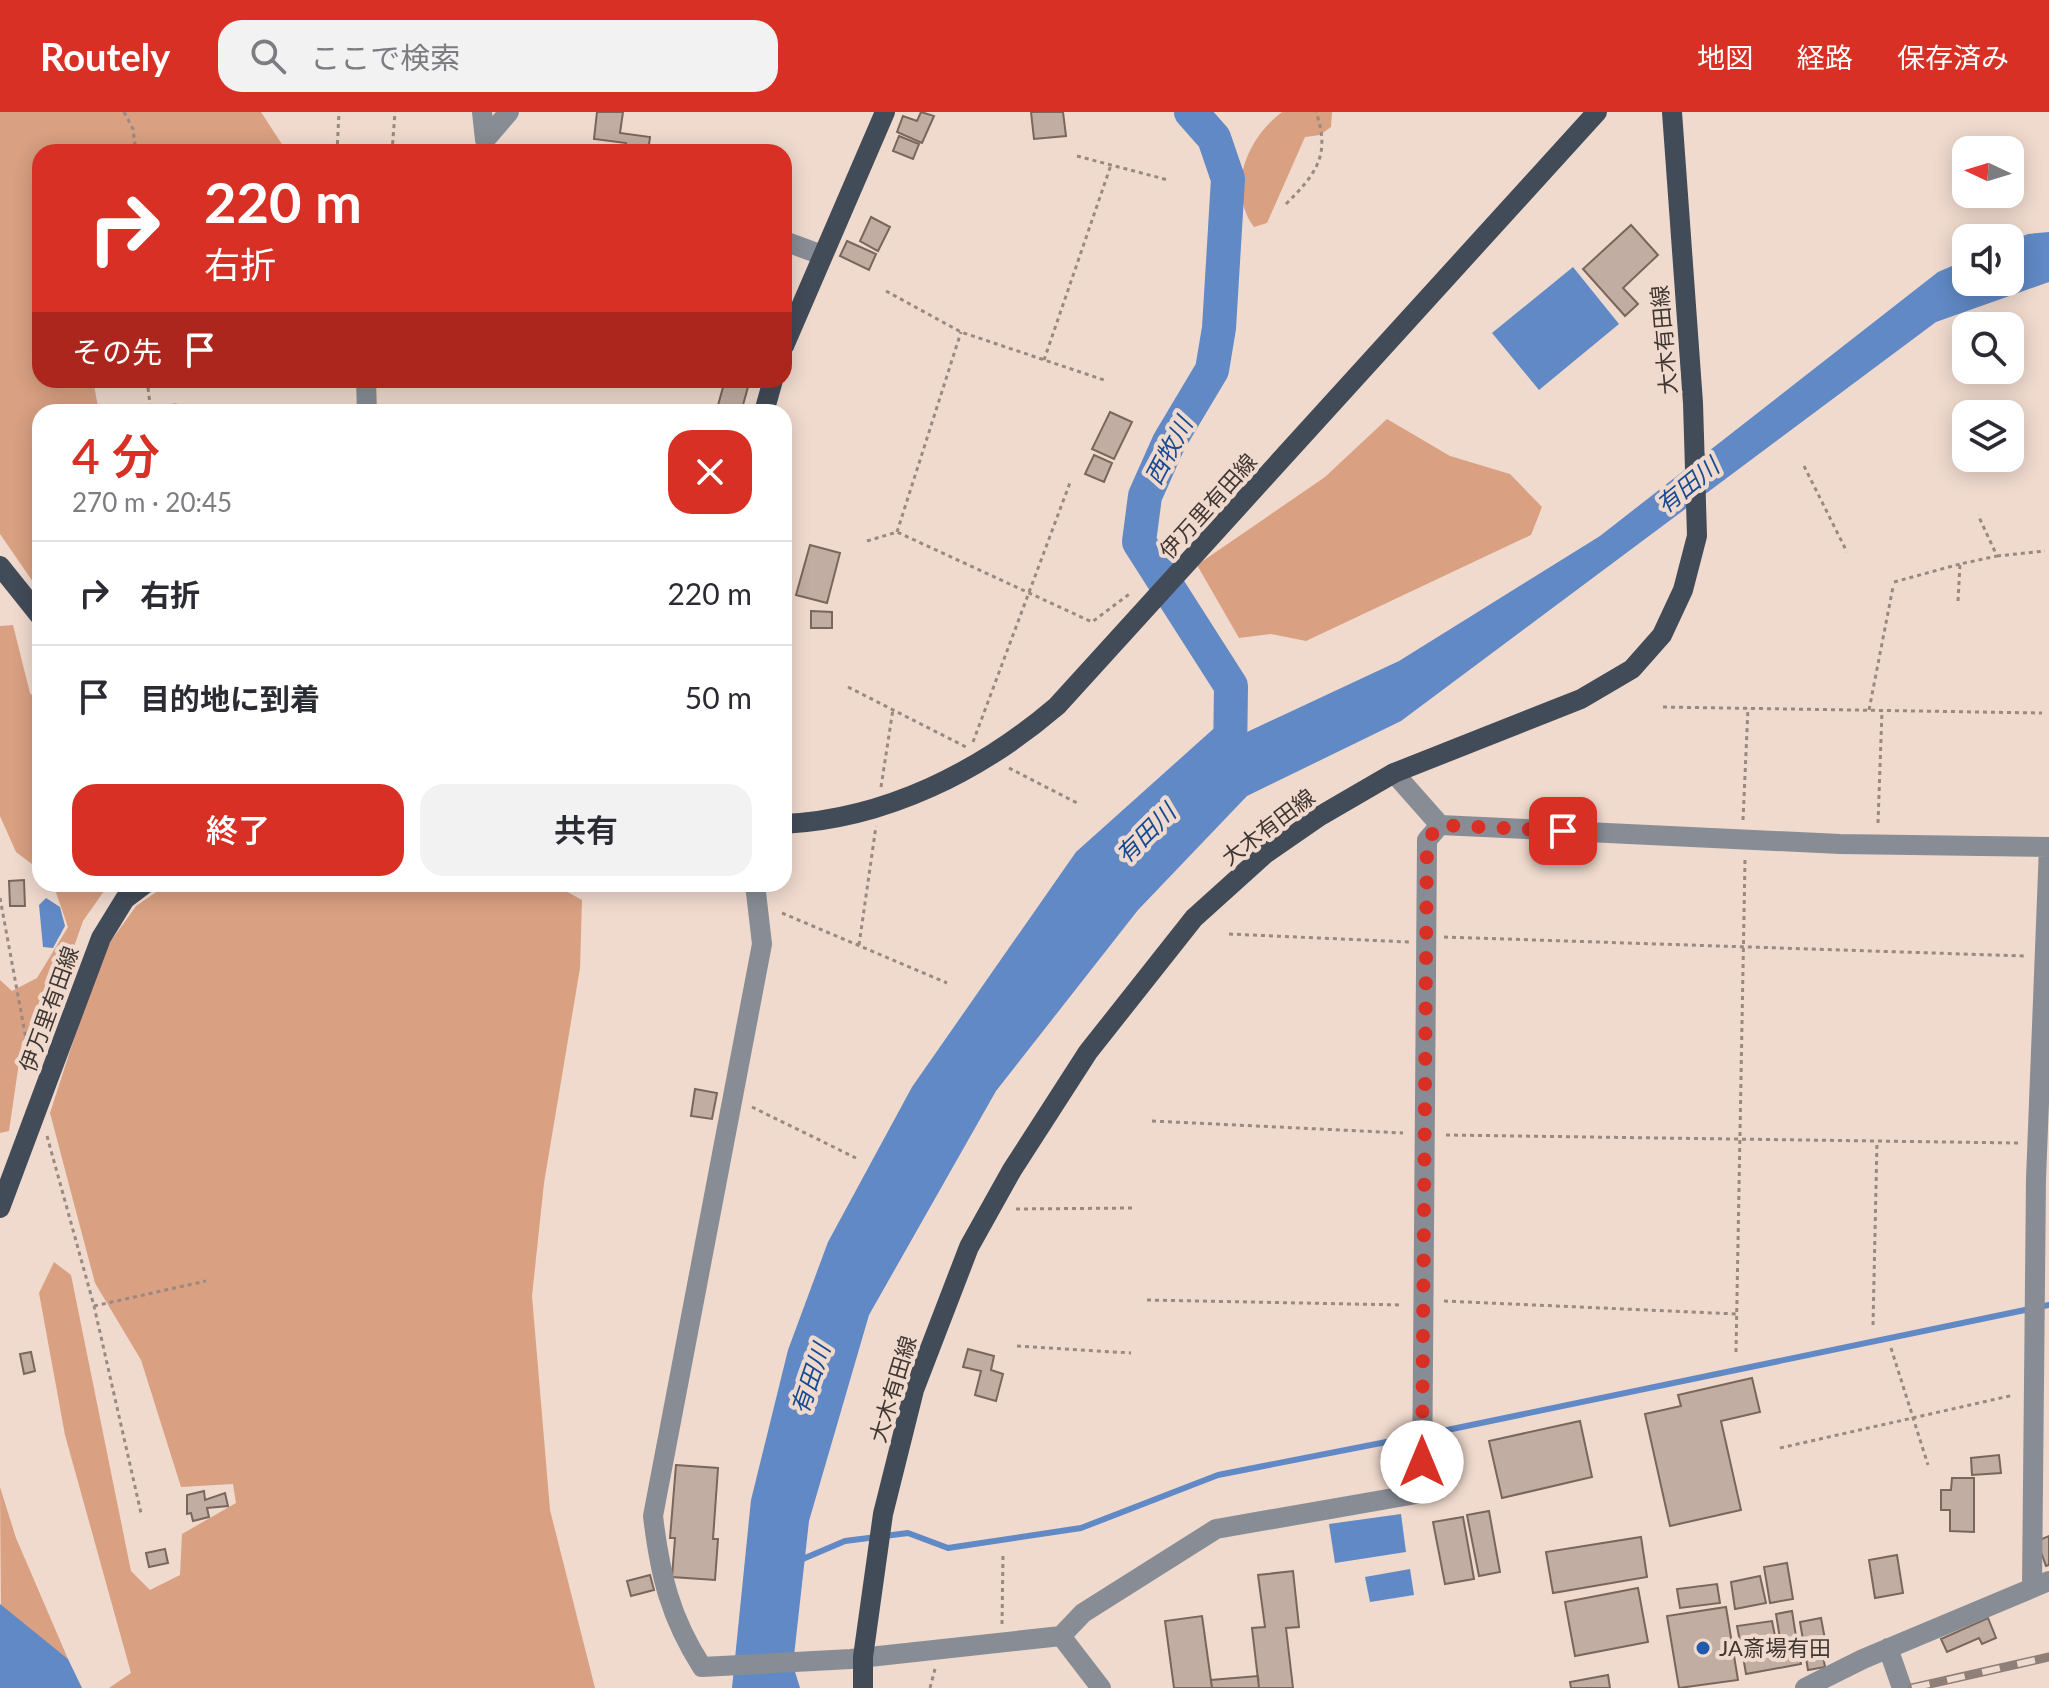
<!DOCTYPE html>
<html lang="ja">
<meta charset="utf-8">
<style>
body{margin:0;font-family:Lato,"Noto Sans JP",sans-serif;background:#f2f2f3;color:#2b2b33;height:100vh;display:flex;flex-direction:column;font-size:30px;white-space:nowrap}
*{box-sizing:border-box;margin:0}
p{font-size:26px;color:#7c7c81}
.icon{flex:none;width:44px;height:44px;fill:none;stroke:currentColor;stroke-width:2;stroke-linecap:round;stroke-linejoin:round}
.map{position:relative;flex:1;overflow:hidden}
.side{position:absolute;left:32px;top:292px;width:760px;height:488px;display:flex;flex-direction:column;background:#fff;border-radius:24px;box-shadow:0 4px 20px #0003}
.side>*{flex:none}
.hud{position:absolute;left:32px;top:32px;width:760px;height:244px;border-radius:24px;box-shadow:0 4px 20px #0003;background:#d93025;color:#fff;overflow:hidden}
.needle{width:52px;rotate:274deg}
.fabs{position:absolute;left:1952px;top:24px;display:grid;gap:16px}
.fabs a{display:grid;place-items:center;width:72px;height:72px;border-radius:16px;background:#fff;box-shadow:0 4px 20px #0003;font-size:40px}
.pin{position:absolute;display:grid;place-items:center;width:68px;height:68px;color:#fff;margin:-34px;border-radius:16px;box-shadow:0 4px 12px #0006}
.me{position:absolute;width:88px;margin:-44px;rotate:0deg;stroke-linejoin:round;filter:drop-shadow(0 0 6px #0008)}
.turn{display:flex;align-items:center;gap:28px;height:168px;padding:0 40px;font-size:36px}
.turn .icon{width:104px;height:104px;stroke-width:2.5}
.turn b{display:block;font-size:56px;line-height:68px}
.then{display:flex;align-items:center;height:76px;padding:0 40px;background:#0003;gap:16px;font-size:30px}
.round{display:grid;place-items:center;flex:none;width:84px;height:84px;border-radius:24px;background:#f2f2f3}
.head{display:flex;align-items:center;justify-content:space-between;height:136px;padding:0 40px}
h1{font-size:48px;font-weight:600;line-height:60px;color:#d93025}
.action{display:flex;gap:16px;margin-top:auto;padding:16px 40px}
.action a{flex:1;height:92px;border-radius:24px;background:#d93025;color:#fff;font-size:32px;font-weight:600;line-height:92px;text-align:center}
.action a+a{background:#f2f2f3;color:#2b2b33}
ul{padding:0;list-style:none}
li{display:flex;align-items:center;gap:24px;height:104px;padding:0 40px;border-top:2px solid #e1e1e2}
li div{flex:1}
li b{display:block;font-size:30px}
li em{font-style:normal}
header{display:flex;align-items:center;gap:48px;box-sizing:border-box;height:112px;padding:0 40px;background:#d93025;color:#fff}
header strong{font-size:38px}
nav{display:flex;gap:44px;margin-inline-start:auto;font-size:28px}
.search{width:560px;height:72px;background:#f2f2f3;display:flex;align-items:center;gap:20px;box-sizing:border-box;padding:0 28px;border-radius:24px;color:#7c7c81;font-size:30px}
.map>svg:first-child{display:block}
.green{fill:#d9a082}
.water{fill:#6089c5}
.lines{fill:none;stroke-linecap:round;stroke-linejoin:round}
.stream{stroke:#6089c5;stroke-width:6}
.river{stroke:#6089c5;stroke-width:34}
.building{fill:#c2ada2;stroke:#79665c;stroke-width:2}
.path{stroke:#998981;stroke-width:3;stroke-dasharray:4 4;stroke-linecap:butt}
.minor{stroke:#888d95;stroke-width:20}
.major{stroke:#424b58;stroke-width:20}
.rail-casing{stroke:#8e7f78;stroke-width:9}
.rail{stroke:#f0dace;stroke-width:6;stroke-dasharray:18;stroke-linecap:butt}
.route{stroke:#d93025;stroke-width:14;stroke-dasharray:0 25.2}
.poi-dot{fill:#205aac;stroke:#f0dace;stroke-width:3}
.labels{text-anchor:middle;stroke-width:8;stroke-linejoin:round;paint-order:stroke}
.street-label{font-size:22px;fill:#403733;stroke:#f0dace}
.poi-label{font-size:22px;fill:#403733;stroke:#f0dace;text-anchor:start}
.water-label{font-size:24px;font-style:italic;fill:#164a93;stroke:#f0dace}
</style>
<header>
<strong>Routely</strong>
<div class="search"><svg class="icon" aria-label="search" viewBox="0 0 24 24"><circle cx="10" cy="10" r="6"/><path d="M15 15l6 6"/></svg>ここで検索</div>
<nav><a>地図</a><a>経路</a><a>保存済み</a></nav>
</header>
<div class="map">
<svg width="2049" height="1576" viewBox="0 0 2049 1576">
<rect width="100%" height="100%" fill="#f0dace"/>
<path class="green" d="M0,0H261L287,40H40V268H93L99,300H40V480L0,422Z
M1282,0H1332L1331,15L1320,23L1305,25L1267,111L1254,115C1226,77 1247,26 1282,0Z
M1387,307L1450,344L1510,362L1542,395L1531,423L1306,529L1271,522L1239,526L1197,453L1325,365Z
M13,513L30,581L40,592V758L16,740L0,704V514Z
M53,772H109L83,809L52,897L22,930L9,1019L0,1021V868L12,879L37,866L68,815Z
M168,772H553L582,788L580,856L544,1071L532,1184L550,1398L595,1576H109L131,1561L65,1323L39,1181L54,1150L71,1163L131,1459L150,1478L180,1463L182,1422L236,1391L233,1372L181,1375L141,1248L95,1171L50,1001L101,843L136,794Z
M0,1375L16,1426L68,1547L1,1494Z"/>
<path class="water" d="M2049,120V170L1936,210L1401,609L1247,684L1138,798L996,979L869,1203L809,1409L793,1553L800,1576H732L751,1388L788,1238L828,1130L912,975L1076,740L1230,602L1247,620L1399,549L1600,424L1938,160L1966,148V170H2010V129L2028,122Z
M1573,155L1619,212L1539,278L1492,221Z
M46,786L60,795L65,814L53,836L43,835L39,793Z
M1401,1402L1406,1440L1335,1451L1329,1412Z
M1410,1457L1414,1483L1370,1490L1365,1465Z
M0,1492L68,1547L82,1576H0Z"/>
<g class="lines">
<path class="stream" d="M1428,1322L2049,1193
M798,1449L845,1429L908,1421L948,1436L1081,1416L1218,1363L1417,1324"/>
<path class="river" d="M1191,0L1214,26L1228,67L1219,216L1212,258L1169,330L1145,384L1139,430L1231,574L1230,647"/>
</g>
<path class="building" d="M597,0H623L620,21L650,25L648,40H625L626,31L594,27Z
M921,0L934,4L922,31L897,20L903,4L917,9Z
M1031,0H1063L1066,24L1034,27Z
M899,24L919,32L913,47L893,39Z
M871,105L890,115L878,139L860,129Z
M1631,113L1658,143L1623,176L1638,192L1625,204L1583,157Z
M847,129L876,142L869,158L840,144Z
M725,268H750L741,300L717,297Z
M1110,300L1132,310L1114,347L1092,337Z
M1094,343L1112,351L1104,370L1085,362Z
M810,433L840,441L827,491L796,483Z
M811,499L832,500V516H811Z
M24,768L25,794H10L9,769Z
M695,977L717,981L712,1007L691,1004Z
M968,1237L994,1244L991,1258L1003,1262L996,1289L975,1283L981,1259L963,1255Z
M31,1240L35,1259L24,1262L20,1242Z
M1752,1266L1760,1300L1721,1309L1741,1398L1670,1414L1645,1302L1681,1294L1678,1283Z
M1580,1309L1592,1365L1502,1386L1489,1329Z
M1999,1343L2001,1361L1972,1363L1971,1346Z
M676,1353L718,1356L713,1427H718L715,1468L672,1465L675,1426H670Z
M1952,1366H1974V1420L1950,1419V1398H1941V1378H1951Z
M204,1379L205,1388L225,1381L228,1394L207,1396L209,1405L193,1409L191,1401L187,1402V1383Z
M1489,1399L1500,1460L1479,1464L1467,1403Z
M1463,1405L1474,1467L1445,1472L1433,1410Z
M2049,1424V1453L2046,1454L2037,1429Z
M1641,1425L1647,1465L1553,1481L1546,1440Z
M165,1437L168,1451L149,1455L146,1441Z
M1897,1443L1903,1481L1875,1486L1869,1448Z
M1787,1451L1793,1487L1770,1491L1764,1455Z
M1293,1459L1299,1515L1286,1516L1293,1576H1259L1252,1516L1265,1515L1258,1463Z
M650,1463L654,1478L631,1484L627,1469Z
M1760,1464L1766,1491L1735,1497L1731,1470Z
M1717,1472L1720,1491L1680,1496L1677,1477Z
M1638,1476L1648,1530L1575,1544L1565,1490Z
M1726,1495L1738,1568L1679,1576L1667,1504Z
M1792,1499L1797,1531L1781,1533L1776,1502Z
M1202,1504L1212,1576H1174L1165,1509Z
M1821,1506L1827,1538H1822L1825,1555L1808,1558L1800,1510Z
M1988,1506L1996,1526L1982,1532L1979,1526L1947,1540L1941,1527Z
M1772,1509L1777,1534L1742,1540L1737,1514Z
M1798,1534L1801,1552L1746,1562L1743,1544Z
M1608,1563L1610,1576H1571L1570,1570Z
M1258,1564L1259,1576H1212L1211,1568Z"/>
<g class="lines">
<path class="path" d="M124,0L133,17L136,40
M337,40L339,0
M392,40L395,0
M1077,44L1168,68
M1286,92C1316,62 1331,43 1316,0
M886,179L961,220L1107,269
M1044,248L1111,53
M147,268L151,300
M173,293L284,300
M1804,354L1847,440
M897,420L961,220
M867,429L897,420L1092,510L1132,480
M1997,444L2045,439
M1894,470L1960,452
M1958,489L1960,452L1997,444L1978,403
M848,575L966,635
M1663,595L2042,601
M1869,598L1893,475
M973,630L1071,368
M1009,656L1079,692
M881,675L893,597
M1743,708L1748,596
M1878,711L1882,599
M0,786L31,954
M782,801L947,871
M1229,822L1409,830
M1444,825L2024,844
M859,833L876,714
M752,995L856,1046
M1152,1009L1403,1021
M1446,1023L2018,1031
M47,1024L94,1194L141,1401
M1016,1097L1134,1096
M1147,1188L1403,1193
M1444,1189L1737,1202
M94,1194L206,1169
M1873,1213L1877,1029
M1017,1234L1131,1241
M1891,1236L1928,1353
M1736,1240L1745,748
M1780,1336L2014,1283
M1002,1512L1003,1442
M930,1576L935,1557"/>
<path class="minor" d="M482,0L485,28L509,0
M784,129L822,143
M366,268L367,300
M1394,661L1440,713L1840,732L2049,735
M755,772L762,832L653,1404C660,1463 670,1505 702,1555L851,1547L1061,1524L1083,1501L1216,1417L1422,1381L1427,728L1440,713
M2032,1475L2036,1067L2049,735
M1061,1524L1101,1576
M1888,1536L1902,1576
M1805,1576L1863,1547L2049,1469"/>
<path class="major" d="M784,234L885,0
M764,300L773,268
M0,454L40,504
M784,712C886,707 981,659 1057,594L1597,0
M0,1096L101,826L125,787L145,772
M863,1576V1545L883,1402L914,1278L969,1135L1012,1058L1088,940L1194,806L1265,742L1320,704L1394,661L1581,587L1632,557L1662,523L1683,478L1697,424L1693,291L1672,0"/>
<defs>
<path id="rail" d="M1912,1576L2049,1545"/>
</defs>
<use href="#rail" class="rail-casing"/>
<use href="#rail" class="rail"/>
</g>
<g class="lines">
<path class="route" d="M1422,1350L1427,728L1440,713L1563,719"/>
</g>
<circle class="poi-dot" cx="1703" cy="1536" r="8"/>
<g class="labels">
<g class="street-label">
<text transform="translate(1664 228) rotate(-95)" y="8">大木有田線</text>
<text transform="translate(1208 394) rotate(-48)" y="8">伊万里有田線</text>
<text transform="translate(1268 715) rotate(-37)" y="8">大木有田線</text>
<text transform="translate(49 897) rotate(-70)" y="8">伊万里有田線</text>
<text transform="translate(893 1277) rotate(-73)" y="8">大木有田線</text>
</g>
<g class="poi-label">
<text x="1719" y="1544">JA斎場有田</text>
</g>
<g class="water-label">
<text transform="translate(1169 339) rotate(-62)" y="8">西牧川</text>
<text transform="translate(1688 374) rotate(-39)" y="8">有田川</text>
<text transform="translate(1146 722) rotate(-45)" y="8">有田川</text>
<text transform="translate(811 1267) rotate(-71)" y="8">有田川</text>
</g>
</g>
</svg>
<div class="fabs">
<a><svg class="needle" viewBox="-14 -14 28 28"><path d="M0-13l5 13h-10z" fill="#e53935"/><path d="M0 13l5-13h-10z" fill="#7c7c81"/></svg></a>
<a><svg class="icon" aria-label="sound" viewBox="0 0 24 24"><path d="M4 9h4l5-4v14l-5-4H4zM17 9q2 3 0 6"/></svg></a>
<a><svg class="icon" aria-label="search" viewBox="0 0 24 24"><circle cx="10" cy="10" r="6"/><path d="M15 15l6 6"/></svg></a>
<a><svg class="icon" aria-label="layers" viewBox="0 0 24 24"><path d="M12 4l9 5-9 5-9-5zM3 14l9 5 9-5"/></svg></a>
</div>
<div class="pin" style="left:1563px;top:719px;background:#d93025"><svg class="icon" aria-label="arrive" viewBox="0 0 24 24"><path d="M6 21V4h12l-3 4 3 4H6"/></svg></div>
<svg class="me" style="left:1422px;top:1350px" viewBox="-20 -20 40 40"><circle r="19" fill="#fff"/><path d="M0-13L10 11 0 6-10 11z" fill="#d93025"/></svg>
<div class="hud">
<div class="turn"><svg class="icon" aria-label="right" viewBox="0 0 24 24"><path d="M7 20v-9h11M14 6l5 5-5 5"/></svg><div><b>220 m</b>右折</div></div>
<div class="then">その先<svg class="icon" aria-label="arrive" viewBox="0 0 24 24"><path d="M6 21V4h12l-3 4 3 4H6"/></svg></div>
</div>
<section class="side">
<div class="head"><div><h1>4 分</h1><p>270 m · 20:45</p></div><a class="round" style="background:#d93025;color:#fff"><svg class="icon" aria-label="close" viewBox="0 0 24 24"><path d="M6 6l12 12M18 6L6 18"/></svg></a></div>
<ul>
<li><svg class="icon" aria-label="right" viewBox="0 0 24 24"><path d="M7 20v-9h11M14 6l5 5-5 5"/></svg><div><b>右折</b></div><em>220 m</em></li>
<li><svg class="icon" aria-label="arrive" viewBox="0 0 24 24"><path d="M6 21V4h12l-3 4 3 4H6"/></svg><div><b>目的地に到着</b></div><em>50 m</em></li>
</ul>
<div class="action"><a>終了</a><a>共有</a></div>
</section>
</div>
